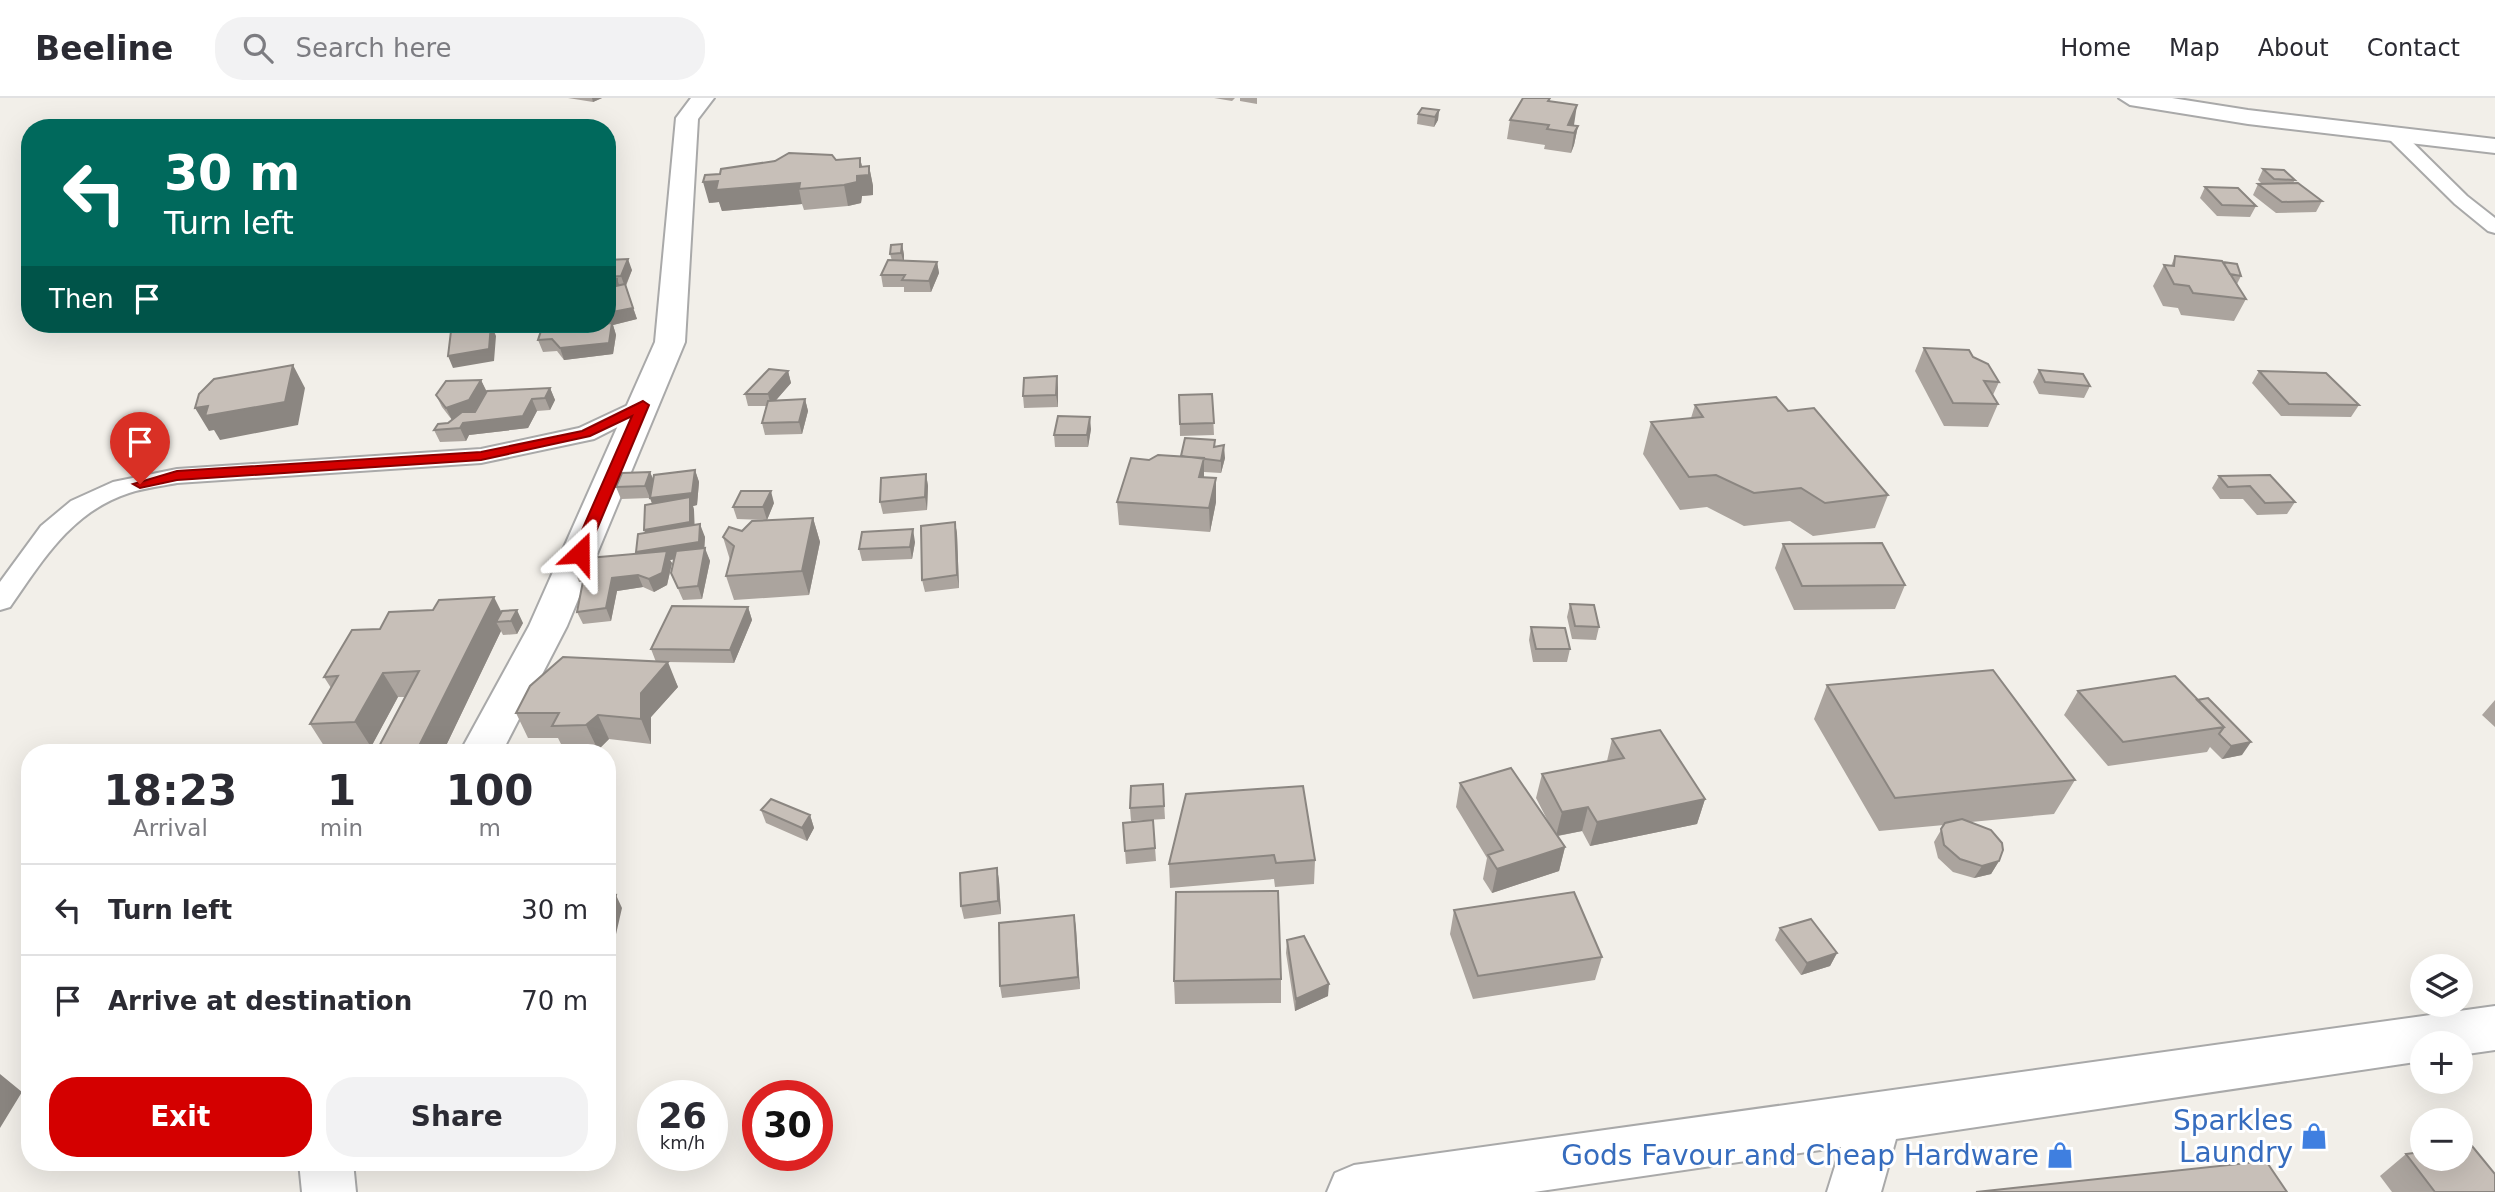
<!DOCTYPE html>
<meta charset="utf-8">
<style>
body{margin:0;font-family:"DejaVu Sans",sans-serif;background:#f2f2f3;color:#2b2b33;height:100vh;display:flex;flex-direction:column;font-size:26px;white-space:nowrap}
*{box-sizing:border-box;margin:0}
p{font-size:23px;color:#7c7c81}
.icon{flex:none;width:38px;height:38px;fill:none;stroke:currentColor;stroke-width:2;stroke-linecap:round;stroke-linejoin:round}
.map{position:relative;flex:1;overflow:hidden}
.panel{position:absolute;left:21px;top:646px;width:595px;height:427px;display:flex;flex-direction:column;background:#fff;border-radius:28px;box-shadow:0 7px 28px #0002}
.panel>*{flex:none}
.banner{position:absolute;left:21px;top:21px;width:595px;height:214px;border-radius:28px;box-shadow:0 7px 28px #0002;background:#00695c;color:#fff;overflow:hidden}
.buttons{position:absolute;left:2410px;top:856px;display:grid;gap:14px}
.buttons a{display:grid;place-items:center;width:63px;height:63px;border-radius:50%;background:#fff;box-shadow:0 7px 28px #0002;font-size:35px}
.speed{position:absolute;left:637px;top:982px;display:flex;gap:14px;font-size:35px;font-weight:700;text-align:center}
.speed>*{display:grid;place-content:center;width:91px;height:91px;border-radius:50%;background:#fff;box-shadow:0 7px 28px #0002;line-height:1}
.speed small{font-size:18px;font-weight:400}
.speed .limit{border:10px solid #d22;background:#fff;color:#111}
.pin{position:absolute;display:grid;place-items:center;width:60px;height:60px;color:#fff;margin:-72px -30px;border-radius:50% 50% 50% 0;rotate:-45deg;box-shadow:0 0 7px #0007}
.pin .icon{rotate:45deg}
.me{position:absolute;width:77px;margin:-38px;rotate:23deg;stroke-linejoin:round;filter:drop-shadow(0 0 5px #0008)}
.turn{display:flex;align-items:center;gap:24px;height:147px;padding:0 28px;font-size:32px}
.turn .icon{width:91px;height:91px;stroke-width:2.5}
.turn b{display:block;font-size:49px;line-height:60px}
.then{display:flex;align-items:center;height:66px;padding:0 28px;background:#0003;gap:14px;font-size:26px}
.eta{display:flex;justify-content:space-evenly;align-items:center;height:119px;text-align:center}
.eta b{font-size:42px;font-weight:700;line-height:49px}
.button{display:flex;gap:14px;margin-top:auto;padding:14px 28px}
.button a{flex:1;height:80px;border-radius:28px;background:#d40000;color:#fff;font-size:28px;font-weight:700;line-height:80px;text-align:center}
.button a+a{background:#f2f2f3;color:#2b2b33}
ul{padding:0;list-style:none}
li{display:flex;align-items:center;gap:21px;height:91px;padding:0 28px;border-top:2px solid #e1e1e2}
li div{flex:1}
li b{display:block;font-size:26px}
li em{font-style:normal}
header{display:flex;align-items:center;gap:42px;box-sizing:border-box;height:98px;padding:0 35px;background:#fff;border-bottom:2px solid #e1e1e2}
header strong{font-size:33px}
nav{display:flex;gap:38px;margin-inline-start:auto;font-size:24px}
.search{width:490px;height:63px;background:#f2f2f3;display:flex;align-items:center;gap:18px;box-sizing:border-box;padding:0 24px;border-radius:28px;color:#7c7c81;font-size:26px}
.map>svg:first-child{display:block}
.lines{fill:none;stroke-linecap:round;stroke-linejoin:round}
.lane-casing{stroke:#a9a9a9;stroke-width:4}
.street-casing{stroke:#a9a9a9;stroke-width:4}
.lane{fill:#fff;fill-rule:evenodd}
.street{fill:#fff;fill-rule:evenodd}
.wall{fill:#aba49e}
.shaded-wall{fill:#8b8681}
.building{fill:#c7bfb8;stroke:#8b8681;stroke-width:2}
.route{fill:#d40000;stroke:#8a0000;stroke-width:2}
.labels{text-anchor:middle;stroke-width:6;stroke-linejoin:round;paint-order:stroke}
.near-shop-label{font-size:28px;fill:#366cbe;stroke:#fff;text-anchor:end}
</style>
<header>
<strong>Beeline</strong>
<div class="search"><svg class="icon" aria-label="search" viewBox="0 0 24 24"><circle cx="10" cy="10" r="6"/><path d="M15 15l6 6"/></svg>Search here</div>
<nav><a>Home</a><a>Map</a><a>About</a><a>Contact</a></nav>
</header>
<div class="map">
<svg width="2495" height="1094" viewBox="0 0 2495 1094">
<rect width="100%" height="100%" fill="#f2efe9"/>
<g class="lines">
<defs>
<path id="lane" d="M2394,31L2400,32L2467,98L2495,120V135L2488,133L2455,106L2388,40L2386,36L2388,32Z
M643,300L651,302L654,307L651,312L594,341L481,365L177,385C161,388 144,390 129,395C71,414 43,462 10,509L0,512V484L41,428L71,403L113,384L177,371L481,351L579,330Z"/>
<path id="street" d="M691,0H714L698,21L685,244L567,528L502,654H460L529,528L655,244L676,20Z
M2119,0H2172L2248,12L2495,41V55L2248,26L2130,7Z
M2495,908V952L2460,957V945H2422V963L1896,1041L1881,1094H1827L1841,1049L1534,1094H1327L1335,1075L1354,1067Z
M299,1064H353L356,1094H302Z"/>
</defs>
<use href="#lane" class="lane-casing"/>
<use href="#street" class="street-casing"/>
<use href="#lane" class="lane"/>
<use href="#street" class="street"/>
</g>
<path class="wall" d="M568,0H602L593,4Z
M1214,0H1235L1232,3Z
M1240,0H1257V6L1240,3Z
M1550,0L1549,3L1574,27L1578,28L1574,47L1571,55L1544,51L1545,47L1507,41L1510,22Z
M1439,12L1438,22L1434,29L1417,26L1418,16Z
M860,60L862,69L869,68L873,88V97L862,98L861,105L848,108L804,112L802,106L722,113L719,104L709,105L836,62Z
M2263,71L2295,82L2293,85L2322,103L2316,114L2276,115L2253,97L2258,86H2262L2258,82Z
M2205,89L2256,108L2250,119L2217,118L2200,100Z
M902,146L904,157V163L937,164L939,175L931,194H904V189H883L881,177L892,163L890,156Z
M2175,158L2241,178L2237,186L2246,201L2234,223L2181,217L2178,210L2163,208L2153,188L2164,167L2171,168Z
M607,162L632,172L626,188L637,221L613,227L616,237L613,256L564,262L557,253L543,254L538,242L600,226H607Z
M1924,250L1999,284L1993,297L1998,306L1988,329L1944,328L1915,273Z
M2039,272L2090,288L2084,300L2039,296L2033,284Z
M788,273L791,285L776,302L805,301L808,313L802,336L765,337L762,325L766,308H748L745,296Z
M2259,273L2359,307L2351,319L2281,318L2252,285Z
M1057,278L1058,290V309L1024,310L1023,298Z
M481,282L486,294L550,290L555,302L550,312L537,313L528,330L469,337L466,343L440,344L434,332L448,325L452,322L442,309L436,297Z
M1212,296L1214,337L1180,338L1179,297Z
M1695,307L1788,313L1888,397L1875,430L1813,438L1790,423L1744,428L1707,409L1680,412L1643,356L1651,324L1691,320Z
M1091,331L1088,349H1055L1054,337Z
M1215,342V349L1225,360L1221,375L1204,374V379L1216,404L1210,434L1119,427L1117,404L1149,362L1181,358Z
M695,372L699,384L697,407L693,408L694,412V427L705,439L704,450L710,463L702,501L683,502L671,475L674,461L670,462L672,465L667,487L654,494L643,489L617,493L611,523L583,526L577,514L583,484H579L574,471L637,456L645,435L652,406L650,400L621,401L616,389L650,374L653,381Z
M926,376L928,388L927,412L883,416L880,404Z
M2219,378L2295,404L2287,416L2257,417L2243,401H2220L2212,390Z
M774,405L767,422L737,421L733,409Z
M813,420L820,444L809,497L734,502L726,478L730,462L723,439L742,433Z
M955,424L957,436L959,490L925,494L922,482Z
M915,444L912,461L862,463L859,451Z
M1783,446L1905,487L1895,511L1794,512L1775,470Z
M1570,506L1599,529L1596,542L1572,541L1567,519Z
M748,509L752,522L734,565L666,564L678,589L651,619V646L609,641L598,652H564L558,640H528L516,615L656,564L651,551Z
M501,514L523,525L517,536L503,537L501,533L443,654H376L405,599H398L371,649L326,651L310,626L331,590L324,579L380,531Z
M1531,529L1570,551L1567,564H1533L1529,542Z
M1827,587L2075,682L2054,716L1971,724L1999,763L1991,776L1974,780L1953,774L1938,760L1934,744L1944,727L1879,733L1814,621Z
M2078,593L2197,602L2208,600L2242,657L2222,661L2210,649L2207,654L2108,668L2064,617Z
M2495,602V629L2482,617Z
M1612,641L1705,701L1697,726L1590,748L1582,733L1558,738L1565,749L1559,773L1492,795L1483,781L1487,760L1456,709L1460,685L1550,727L1536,700L1542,676L1607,663Z
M1163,686L1165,721L1131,723L1130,710Z
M1186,696L1315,762L1314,786L1275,789L1274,781L1170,790L1169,766Z
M761,712L810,717L814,730L807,743L766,725Z
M1153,722L1156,763L1126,766L1125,753Z
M997,770L999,783L1001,816L964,821L961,808Z
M1454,812L1602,859L1595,882L1473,901L1450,836Z
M1074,817L1080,891L1002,900L1000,888Z
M1780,830L1837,855L1830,868L1801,877L1775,842Z
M1287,842L1328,898L1295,913L1286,855Z
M1281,881V905L1175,906L1174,883Z
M2406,1056L2495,1094H2392L2380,1078Z"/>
<path class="shaded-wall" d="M592,0H602L593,4Z
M1577,7L1574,27L1570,35L1568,27Z
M1439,12L1438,22L1434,29L1435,19Z
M1578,28L1574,47L1571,55L1574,35Z
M860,60L864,77L869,68L873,88V97L862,98L861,105L848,108L844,87L857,78L860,69Z
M718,83L800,85L799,91L802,106L722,113L719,104L709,105L703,84Z
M902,146L904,157V166L901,155Z
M628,161L632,172L625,189L621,178Z
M937,164L939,175L931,194L929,183Z
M617,181L621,192L607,200V188Z
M633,210L637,221L613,227L616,237L613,256L564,262L560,250L601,229L600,226H607V215Z
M491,226L496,238L494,263L453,270L448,258Z
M293,267L305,290L298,327L220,342L214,332L209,333L195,310Z
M788,273L791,285L771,308L768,296Z
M1057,278L1058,290V309L1056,297Z
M481,282L487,294L474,314L452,322L446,310Z
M550,290L555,302L550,312L545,300Z
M532,301L537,313L528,330L469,337L466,343L460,330L463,325Z
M805,301L808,313L802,336L799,324Z
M1090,319L1091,331L1088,349L1087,337Z
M1224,347L1225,360L1221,375V363Z
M1204,360V383L1199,379Z
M695,372L699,384L697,407L693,408L694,412L695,437L648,444L644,432L655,412L650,400Z
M650,374L655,386L650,400L645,388Z
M926,376L928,388L927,412L925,399Z
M1216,380V404L1210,434L1209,410Z
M771,393L774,405L767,422L763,409Z
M813,420L820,444L809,497L802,473Z
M955,424L957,436L959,490L957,477Z
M700,426L705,439L704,457L670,462L672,465L667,487L654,494L636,454Z
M913,431L915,444L912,461L910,449Z
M705,450L710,463L702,501L698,488Z
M638,477L643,489L617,493L611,523L606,510L612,480Z
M494,499L506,523L496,524L501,533L443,654H416Z
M748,509L752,522L734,565L730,552Z
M517,512L523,525L517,536L511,523Z
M668,564L678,589L651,619V646L641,621V595Z
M383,575L398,599L371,649L355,624Z
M598,617L609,641L598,652L586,627Z
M2251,644L2242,657L2222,661L2231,648Z
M1705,701L1697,726L1590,748L1597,724Z
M1588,709L1582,733L1556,738L1562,714Z
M810,717L814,730L807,743L802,730Z
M1565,749L1559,773L1492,795L1497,771Z
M1999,763L1991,776L1974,780L1982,768Z
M997,770L999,783L1001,816L998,803Z
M616,797L622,810L609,867L607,863V834Z
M1074,817L1076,829L1080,891L1078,879Z
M1837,855L1830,868L1801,877L1807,865Z
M1329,886L1328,898L1295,913L1296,901Z
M0,976L22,994L0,1030Z"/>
<path class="building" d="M1523,0H1550L1548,3L1577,7L1568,27L1578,28L1574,35L1547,31L1549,27L1510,22Z
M1422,10L1439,12L1435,19L1418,16Z
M789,55L832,57L836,62L860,60V69L869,68V77L857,78V84L844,87L799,91L800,85L716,92L718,83L703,84L705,77L720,76L721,71L775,63Z
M2263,71L2284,72L2295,82L2274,81Z
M2298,85L2322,103L2282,104L2258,86Z
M2205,89L2238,90L2256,108L2222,107Z
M902,146L901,155L890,156L891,147Z
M2175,158L2222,163L2246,201L2193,195L2189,188L2174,186L2164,167L2174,168Z
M628,161L621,178L607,179V162Z
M888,162L937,164L929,183L902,182L905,177H881Z
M2223,164L2237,166L2241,178L2230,176Z
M607,181H617V186L607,188Z
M625,186L633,210L607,215V190Z
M612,225L609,245L560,250L552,241L538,242L541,233Z
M491,226L489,251L448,258L451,233Z
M1924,250L1969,252L1973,259L1988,266L1999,284L1984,283L1998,306L1953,305Z
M293,267L285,304L205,318L208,308L195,310L199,296L214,281Z
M769,271L788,273L768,296H745Z
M2039,272L2083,276L2090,288L2045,284Z
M2259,273L2326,275L2359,307L2289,306Z
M1057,278L1056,297L1023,298L1024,280Z
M481,282L469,302L446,310L436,297L446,283Z
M550,290L545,300L532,301L523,318L463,325L460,330L434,332L438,326L448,325L462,314H475L487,293Z
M1212,296L1214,325L1180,326L1179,297Z
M1776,299L1788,313L1814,310L1888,397L1825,405L1801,390L1754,395L1716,377L1689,379L1651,324L1703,319L1695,307Z
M805,301L799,324L762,325L768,303Z
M1058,318L1090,319L1087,337H1054Z
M1185,340L1215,342L1214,349L1224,347L1221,363L1181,358Z
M1158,357L1204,360L1199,379L1216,380L1209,410L1117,404L1131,360L1149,362Z
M695,372L692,395L650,400L654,377Z
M650,374L645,388L616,389L622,375Z
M926,376L925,399L880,404L881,380Z
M2270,377L2295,404L2265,405L2250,388L2228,389L2219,378Z
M741,393H771L763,409H733Z
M690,399V424L644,432L645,407Z
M813,420L802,473L726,478L734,448L723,439L729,429L742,433L752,423Z
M955,424L957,477L922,482L921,428Z
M700,426L699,444L636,454L638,436Z
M913,431L910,449L859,451L862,434Z
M1882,445L1905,487L1802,488L1783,446Z
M705,450L698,488L678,490L671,475L676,453Z
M667,453L662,475L649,481L638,477L612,480L606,510L577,514L585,473L574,471L577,461Z
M494,499L416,654H376L419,573L383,575L355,624L310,626L338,578L324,579L352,532L380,531L389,514L433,512L439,502Z
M1570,506L1594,507L1599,529L1575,528Z
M672,508L748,509L730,552L651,551Z
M517,512L511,523L496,524L502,513Z
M1531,529L1565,530L1570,551H1536Z
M563,559L668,564L641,595V621L598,617L586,627L552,628L559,615H516L530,588Z
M1993,572L2075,682L1895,700L1827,587Z
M2175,578L2224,629L2123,644L2078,593Z
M2208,600L2251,644L2231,648L2219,636L2224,629L2197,602Z
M1660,632L1705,701L1597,724L1588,709L1562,714L1542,676L1624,660L1612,641Z
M1511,670L1565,749L1497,771L1488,757L1503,752L1460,685Z
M1163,686L1164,708L1130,710L1131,688Z
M1303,688L1315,762L1276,765L1274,757L1169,766L1186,696Z
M771,701L810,717L802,730L761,712Z
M1962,721L1991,732L2002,745L2003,752L1999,763L1982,768L1960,761L1944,747L1941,731L1945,725Z
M1153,722L1155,750L1125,753L1123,725Z
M997,770L998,803L961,808L960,775Z
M1278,793L1281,881L1174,883L1176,794Z
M1574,794L1602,859L1478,878L1454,812Z
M616,797L607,834V798Z
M1074,817L1078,879L1000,888L999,825Z
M1811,821L1837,855L1807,865L1780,830Z
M1304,838L1329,886L1296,901L1287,842Z
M2472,1048L2495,1076V1094H2435L2406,1056L2422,1054V1060H2460V1049Z
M2266,1063L2287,1094H1976Z"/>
<path class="route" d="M643,303L649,307L587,455L580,459L572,455L632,318L590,338L481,362L177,382L140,390L133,386L177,373L481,354L582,333Z"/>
<defs>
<symbol id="shop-bare" viewBox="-9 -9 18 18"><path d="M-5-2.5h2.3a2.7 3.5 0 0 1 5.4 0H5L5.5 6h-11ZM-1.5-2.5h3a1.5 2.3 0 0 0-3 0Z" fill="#3f7fe0" stroke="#fff" stroke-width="2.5" paint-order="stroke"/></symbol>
</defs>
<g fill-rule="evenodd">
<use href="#shop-bare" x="2295" y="1019" width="38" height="38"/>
<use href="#shop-bare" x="2041" y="1038" width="38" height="38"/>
</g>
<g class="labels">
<g class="near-shop-label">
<text x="2293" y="1032">Sparkles<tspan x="2293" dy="32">Laundry</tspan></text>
<text x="2039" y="1067">Gods Favour and Cheap Hardware</text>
</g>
</g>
</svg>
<div class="buttons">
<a><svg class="icon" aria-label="layers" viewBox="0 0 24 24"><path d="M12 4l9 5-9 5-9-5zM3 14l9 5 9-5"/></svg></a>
<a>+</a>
<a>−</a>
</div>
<div class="speed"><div>26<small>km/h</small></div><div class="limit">30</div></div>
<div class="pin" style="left:140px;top:386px;background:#d93025"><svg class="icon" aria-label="arrive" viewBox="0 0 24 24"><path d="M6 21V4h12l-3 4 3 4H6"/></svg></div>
<svg class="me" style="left:580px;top:455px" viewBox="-20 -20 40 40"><path d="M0-17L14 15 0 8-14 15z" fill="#d40000" stroke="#fff" stroke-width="4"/></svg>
<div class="banner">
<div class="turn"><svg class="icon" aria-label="left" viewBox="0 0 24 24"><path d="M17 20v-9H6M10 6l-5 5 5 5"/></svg><div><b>30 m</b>Turn left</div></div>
<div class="then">Then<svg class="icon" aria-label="arrive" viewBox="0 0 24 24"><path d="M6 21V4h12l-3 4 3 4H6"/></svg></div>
</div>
<section class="panel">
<div class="eta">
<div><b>18:23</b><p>Arrival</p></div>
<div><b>1</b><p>min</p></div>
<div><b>100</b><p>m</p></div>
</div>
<ul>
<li><svg class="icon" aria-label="left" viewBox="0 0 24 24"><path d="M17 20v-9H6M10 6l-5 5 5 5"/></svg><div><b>Turn left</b></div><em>30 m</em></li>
<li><svg class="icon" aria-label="arrive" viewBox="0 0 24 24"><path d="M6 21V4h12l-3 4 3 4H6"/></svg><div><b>Arrive at destination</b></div><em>70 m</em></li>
</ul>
<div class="button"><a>Exit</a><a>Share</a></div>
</section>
</div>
